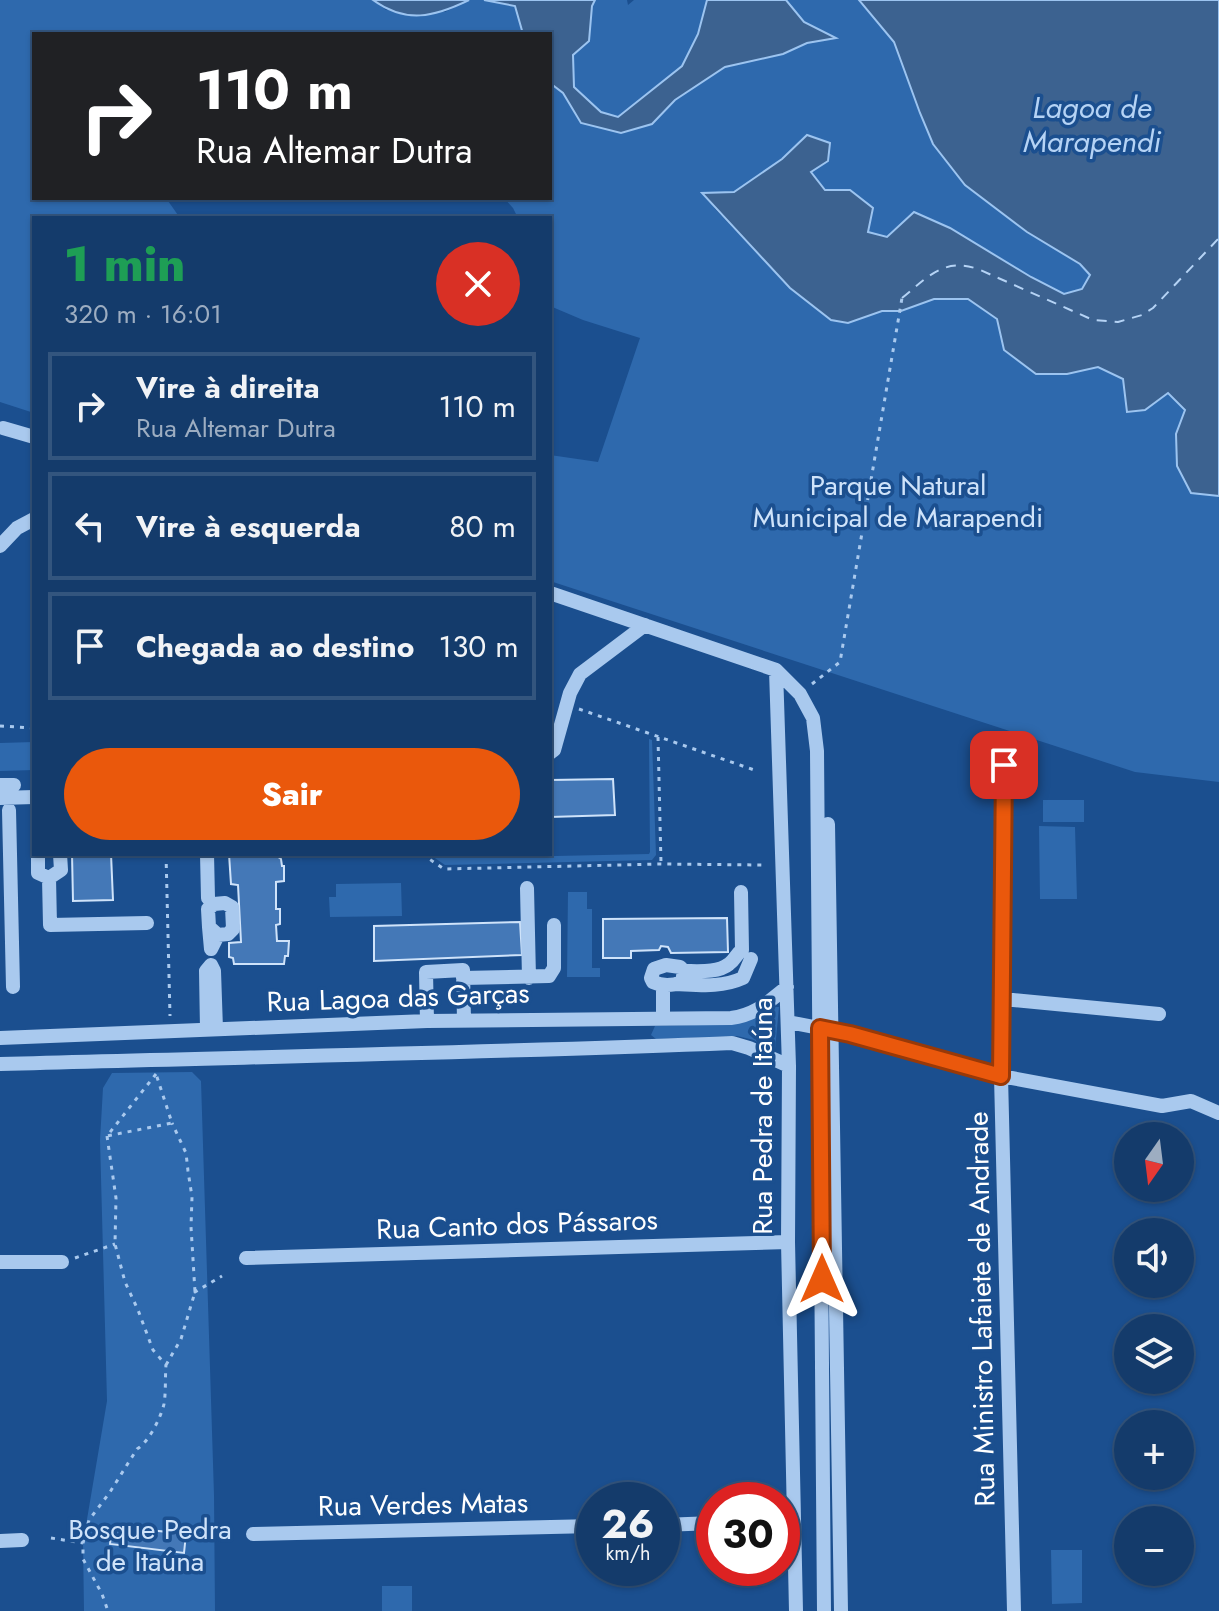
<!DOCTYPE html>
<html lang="pt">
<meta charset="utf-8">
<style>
body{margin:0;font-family:Jost,sans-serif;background:#214673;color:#f1f3f6;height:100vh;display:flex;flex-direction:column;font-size:30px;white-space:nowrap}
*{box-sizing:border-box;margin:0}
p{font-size:26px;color:#9dadc1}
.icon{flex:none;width:44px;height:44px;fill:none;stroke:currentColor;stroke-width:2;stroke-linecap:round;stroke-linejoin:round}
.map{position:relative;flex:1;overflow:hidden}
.panel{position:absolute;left:32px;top:216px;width:520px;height:640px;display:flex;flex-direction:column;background:#143b6b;border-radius:0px;box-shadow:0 2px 6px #0004,0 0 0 2px #33557e}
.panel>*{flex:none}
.top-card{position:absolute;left:32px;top:32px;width:520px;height:168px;border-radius:0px;box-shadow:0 2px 6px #0004,0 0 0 2px #33557e;background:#202124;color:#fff;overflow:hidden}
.needle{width:52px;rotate:194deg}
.controls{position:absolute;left:1114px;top:1122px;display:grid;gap:16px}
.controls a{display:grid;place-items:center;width:80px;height:80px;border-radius:50%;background:#143b6b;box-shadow:0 2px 6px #0004,0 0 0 2px #33557e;font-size:40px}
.speed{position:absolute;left:576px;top:1482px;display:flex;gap:16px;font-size:40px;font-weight:700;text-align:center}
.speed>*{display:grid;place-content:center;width:104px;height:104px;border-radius:50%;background:#143b6b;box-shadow:0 2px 6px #0004,0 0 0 2px #33557e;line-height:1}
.speed small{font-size:20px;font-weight:400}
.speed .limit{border:12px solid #d22;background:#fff;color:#111}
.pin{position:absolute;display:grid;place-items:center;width:68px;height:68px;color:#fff;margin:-34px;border-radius:16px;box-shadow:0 4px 12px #0006}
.me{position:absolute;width:88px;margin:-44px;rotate:0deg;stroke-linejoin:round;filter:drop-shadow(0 0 6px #0008)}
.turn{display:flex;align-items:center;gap:28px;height:168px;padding:0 32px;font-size:36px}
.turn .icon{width:104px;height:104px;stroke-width:2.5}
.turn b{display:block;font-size:56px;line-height:68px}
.round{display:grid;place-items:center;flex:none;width:84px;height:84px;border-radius:42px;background:#214673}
.head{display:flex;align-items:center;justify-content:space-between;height:136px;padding:0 32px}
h1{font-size:48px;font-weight:800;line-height:60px;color:#1e9e55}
.button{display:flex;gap:16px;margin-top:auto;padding:16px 32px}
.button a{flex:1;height:92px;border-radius:48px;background:#ea580c;color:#fff;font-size:32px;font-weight:800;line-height:92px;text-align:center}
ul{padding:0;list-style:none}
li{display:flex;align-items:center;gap:24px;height:108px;margin:0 16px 12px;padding:0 16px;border:4px solid #33557e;border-radius:0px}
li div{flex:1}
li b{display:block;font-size:30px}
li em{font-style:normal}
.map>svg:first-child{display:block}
.green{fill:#2e69ad}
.water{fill:#3c6290;stroke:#9cc4f0;stroke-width:2}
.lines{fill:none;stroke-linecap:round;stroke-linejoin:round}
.ferry{stroke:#b5d3f5;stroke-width:2;stroke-dasharray:10 8;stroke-linecap:butt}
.building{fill:#4478b7;stroke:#cfe3fa;stroke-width:2}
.path{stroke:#a9c9ee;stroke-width:3;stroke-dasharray:4 6;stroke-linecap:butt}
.minor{stroke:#a9c9ee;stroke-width:14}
.route-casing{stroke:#983908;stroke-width:20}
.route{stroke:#ea580c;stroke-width:14}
.labels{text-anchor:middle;stroke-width:7;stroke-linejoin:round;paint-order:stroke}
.park-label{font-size:28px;fill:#cfe3fa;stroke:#1b4f8f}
.street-label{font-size:28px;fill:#fff;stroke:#1b4f8f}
.water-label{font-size:30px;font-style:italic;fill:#b5d3f5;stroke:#1b4f8f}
</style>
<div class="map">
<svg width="1219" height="1611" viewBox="0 0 1219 1611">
<rect width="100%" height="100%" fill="#1b4f8f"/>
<path class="green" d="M0,0H373L386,10L445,12L469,0H484L515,6L523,34H34V198H166L180,218H34V413L0,402Z
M595,0H627L628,5L634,0H707L698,34L682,66L619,117L601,112L574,87L573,55L589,40L592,6Z
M786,0H859L894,42L920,113L933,144L965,185L1027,232L1080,264L1090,275L1082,290L1064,294L1031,277L987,250L887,237L867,232L850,190H825L811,172L807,135L782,159L734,193H704L715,209L790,288L848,323L882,311H901L934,299H968L997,319L1004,350L1067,374L1098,367L1123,379L1145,410L1168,393L1185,409L1176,434L1191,493L1219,496V782L1135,772L550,581V455L598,462L640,338L583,320L550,306V218H518L513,208L504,198H550V83L563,93L581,123L621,133L652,124L675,100L725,67L783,54L807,43L834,38L804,22Z
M649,739L652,740L656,855L652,860L445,865L429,854H448L453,858L649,854L650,852Z
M34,742V770L0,771V743Z
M1043,800H1084V822H1043Z
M1039,826L1075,827L1077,899H1040Z
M401,883L402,916L330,917L329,897H336V884Z
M568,892H587V909H592V968H600V977H567Z
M773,1007H779L775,1050H770L754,1040L737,1036L656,1039L651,1035L655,1026L734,1024Z
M192,1072L201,1081L214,1495L215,1611H84L83,1543L107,1401L100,1140L103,1088L112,1073Z
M1051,1550H1082V1603L1052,1604Z
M382,1586H412V1611H382Z"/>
<path class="water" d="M373,0H469C434,17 406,24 373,0Z
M484,0H595L592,6L589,41L573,55L574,87L601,112L618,117L682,66L698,34L707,0H786L804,22L836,38L807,43L783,54L725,67L675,100L652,124L621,133L581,123L563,93L550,83V34H523L515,6Z
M859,0H1219V496L1191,493L1177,466L1176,434L1185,410L1168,393L1145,410L1127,412L1123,379L1098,367L1067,374H1036L1004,350L997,319L968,299H934L901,311H882L848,323L831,320L790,288L702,193L734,192L782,159L807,135L830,143L828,161L811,172L825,190H850L873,208L868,232L887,237L914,212L950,228L1031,277L1064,294L1082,289L1090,275L1080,264L1027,232L965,185L933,144L920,113L894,42Z"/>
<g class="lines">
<path class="ferry" d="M902,298C927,278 943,257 978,269L1093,320L1118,322L1142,315L1153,308L1219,238"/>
</g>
<path class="building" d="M613,779L615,815L550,817V780Z
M72,854H111L113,900L73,901Z
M229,854H274L281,859L282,866H284V881L276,882V909H280V924L276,925L277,941H289L288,956H285L284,964H234L233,958L229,957V943L241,942L238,885L231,884Z
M727,918L728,952L671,953L668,947L661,946L659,950L631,951V958H603V919Z
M520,922L522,955L374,961V926Z
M112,1526L186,1534L184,1553L110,1544Z"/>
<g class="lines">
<path class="path" d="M812,684L840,662L902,298
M579,709L757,771
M0,726L34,728
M658,737L661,864
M166,854L170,1016
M422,854L444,869L661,864L762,865
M156,1074L107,1136L172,1123L156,1074
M107,1136L116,1198L115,1244L125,1282L138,1310L153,1350L166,1365C165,1377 166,1392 164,1404C161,1417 149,1442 137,1449L110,1492L89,1520L83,1543V1559L102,1594L108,1611
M75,1258L115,1244
M195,1291V1292L222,1276
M166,1365L181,1339L195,1292L191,1227L192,1197L188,1171L186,1153L172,1123
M51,1538L83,1543"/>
<path class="minor" d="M3,428L34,437
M0,546L17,528L34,519
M550,593L776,670L800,694L813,718L817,751L824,1611
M776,670L789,1066L788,1242L796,1611
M550,753L554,750L570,693L580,674L645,625
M1004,765L1001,1076L1014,1611
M0,785H14
M0,798L34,797
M9,810L13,987
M828,824L841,1611
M38,854V873L49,878
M207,854L208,898
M49,878L50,925L147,923
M49,878L61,870L60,854
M527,888L529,978
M225,903L232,907L233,929L228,934L218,935L209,927L208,909L214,904Z
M209,927L211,949L218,935
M666,965L680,967L684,971L682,982C672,986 662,986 653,982L651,978L654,969Z
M684,971C698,971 718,973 729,964C735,960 736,954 742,950L741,892
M463,978L549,976L554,968V925
M676,984C699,985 721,988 743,978L751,959
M663,985V1017
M1003,999L1159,1014
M427,1021L426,972L463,970L464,1020
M788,1022L850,1034L1001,1076L1162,1106L1191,1101L1219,1113
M207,1029L206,971L211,965L214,971L216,1029
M0,1038L427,1021L731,1018C756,1015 768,1002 787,987
M0,1064C244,1057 488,1053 732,1043L749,1048L789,1066
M246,1258L788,1242
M0,1262H62
M662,1525L714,1523
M253,1534L594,1526
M0,1541L22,1540"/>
</g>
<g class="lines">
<defs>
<path id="route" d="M822,1279L820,1028L850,1034L1001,1076L1004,765"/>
</defs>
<use href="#route" class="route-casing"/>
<use href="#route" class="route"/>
</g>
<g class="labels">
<g class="park-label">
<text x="898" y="495">Parque Natural<tspan x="898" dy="32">Municipal de Marapendi</tspan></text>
<text x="150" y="1539">Bosque Pedra<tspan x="150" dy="32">de Itaúna</tspan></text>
</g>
<g class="street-label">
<text transform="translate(398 997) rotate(-2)" y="10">Rua Lagoa das Garças</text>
<text transform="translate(762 1116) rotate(-90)" y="10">Rua Pedra de Itaúna</text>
<text transform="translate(517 1224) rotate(-2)" y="10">Rua Canto dos Pássaros</text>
<text transform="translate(981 1309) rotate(-91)" y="10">Rua Ministro Lafaiete de Andrade</text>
<text transform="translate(423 1504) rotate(-1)" y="10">Rua Verdes Matas</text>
</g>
<g class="water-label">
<text x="1092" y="118">Lagoa de<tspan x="1092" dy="34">Marapendi</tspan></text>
</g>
</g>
</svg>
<div class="controls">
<a><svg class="needle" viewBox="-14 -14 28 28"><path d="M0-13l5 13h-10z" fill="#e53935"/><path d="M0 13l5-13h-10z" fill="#9dadc1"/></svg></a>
<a><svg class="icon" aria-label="sound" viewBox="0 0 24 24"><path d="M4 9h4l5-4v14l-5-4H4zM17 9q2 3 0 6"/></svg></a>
<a><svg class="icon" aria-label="layers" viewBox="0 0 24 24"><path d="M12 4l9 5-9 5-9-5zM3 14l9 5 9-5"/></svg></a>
<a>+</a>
<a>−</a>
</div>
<div class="speed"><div>26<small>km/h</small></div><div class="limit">30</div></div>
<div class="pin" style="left:1004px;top:765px;background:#d93025"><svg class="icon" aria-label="arrive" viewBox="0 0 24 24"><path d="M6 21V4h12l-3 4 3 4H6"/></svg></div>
<svg class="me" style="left:822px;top:1279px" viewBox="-20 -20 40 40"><path d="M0-17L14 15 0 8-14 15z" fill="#ea580c" stroke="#fff" stroke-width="4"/></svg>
<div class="top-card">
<div class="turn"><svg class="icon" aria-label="right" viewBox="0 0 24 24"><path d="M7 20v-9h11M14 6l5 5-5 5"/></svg><div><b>110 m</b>Rua Altemar Dutra</div></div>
</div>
<section class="panel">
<div class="head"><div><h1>1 min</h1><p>320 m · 16:01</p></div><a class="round" style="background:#d93025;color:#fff"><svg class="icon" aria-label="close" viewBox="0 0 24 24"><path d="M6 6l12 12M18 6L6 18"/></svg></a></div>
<ul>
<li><svg class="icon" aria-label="right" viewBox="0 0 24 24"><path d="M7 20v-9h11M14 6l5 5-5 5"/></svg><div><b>Vire à direita</b><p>Rua Altemar Dutra</p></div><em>110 m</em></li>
<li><svg class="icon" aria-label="left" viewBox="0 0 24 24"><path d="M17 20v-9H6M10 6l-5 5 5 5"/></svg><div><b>Vire à esquerda</b></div><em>80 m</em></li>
<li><svg class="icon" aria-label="arrive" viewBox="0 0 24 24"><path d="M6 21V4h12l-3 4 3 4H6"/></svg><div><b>Chegada ao destino</b></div><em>130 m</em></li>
</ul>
<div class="button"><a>Sair</a></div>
</section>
</div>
